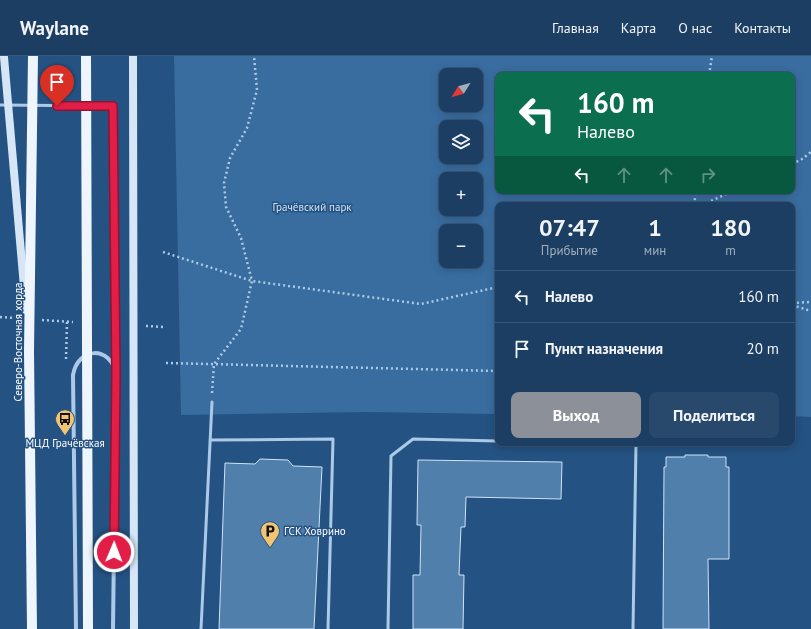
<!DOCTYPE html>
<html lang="ru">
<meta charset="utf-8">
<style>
body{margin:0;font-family:"PT Sans",sans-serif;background:#28496b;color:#f1f3f6;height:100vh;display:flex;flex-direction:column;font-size:15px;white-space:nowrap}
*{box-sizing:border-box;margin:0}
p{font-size:13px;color:#a0aebe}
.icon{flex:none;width:22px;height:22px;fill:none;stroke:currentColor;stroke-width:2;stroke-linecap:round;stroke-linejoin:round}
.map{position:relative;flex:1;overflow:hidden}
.panel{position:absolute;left:495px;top:146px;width:300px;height:244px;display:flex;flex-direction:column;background:#1b3e62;border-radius:8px;box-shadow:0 2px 10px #0003,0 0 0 1px #395777}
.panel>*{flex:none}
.top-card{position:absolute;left:495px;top:16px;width:300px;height:122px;border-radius:8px;box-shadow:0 2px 10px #0003,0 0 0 1px #395777;background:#0b6e4f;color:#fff;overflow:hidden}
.needle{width:26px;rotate:233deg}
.buttons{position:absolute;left:439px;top:12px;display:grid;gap:8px}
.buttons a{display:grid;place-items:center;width:44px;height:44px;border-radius:8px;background:#1b3e62;box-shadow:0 2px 10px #0003,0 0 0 1px #395777;font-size:20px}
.pin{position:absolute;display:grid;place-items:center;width:34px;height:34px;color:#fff;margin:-41px -17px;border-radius:50% 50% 50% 0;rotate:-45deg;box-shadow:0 0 4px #0007}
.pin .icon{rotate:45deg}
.me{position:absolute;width:44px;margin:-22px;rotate:1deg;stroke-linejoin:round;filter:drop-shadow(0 0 3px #0008)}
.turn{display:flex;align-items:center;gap:14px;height:84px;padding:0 16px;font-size:18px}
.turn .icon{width:52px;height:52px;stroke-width:2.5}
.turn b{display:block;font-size:28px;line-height:34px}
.lanes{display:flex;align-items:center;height:38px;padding:0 16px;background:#0003;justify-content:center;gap:20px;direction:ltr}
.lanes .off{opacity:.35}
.eta{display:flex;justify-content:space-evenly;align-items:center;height:68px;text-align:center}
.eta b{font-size:24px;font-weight:600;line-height:28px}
.primary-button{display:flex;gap:8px;margin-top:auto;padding:8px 16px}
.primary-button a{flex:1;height:46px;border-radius:8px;background:#8c9099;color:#fff;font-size:16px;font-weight:600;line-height:46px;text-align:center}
.primary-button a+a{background:#28496b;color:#f1f3f6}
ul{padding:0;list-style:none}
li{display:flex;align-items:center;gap:12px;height:52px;padding:0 16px;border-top:1px solid #395777}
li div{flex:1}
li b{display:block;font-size:15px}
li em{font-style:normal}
header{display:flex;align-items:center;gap:24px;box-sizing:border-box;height:56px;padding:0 20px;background:#1b3e62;border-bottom:1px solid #395777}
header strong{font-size:19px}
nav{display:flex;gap:22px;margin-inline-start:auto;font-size:14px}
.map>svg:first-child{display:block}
.green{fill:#396da0;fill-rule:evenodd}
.building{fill:#517fac;stroke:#d0e3f6}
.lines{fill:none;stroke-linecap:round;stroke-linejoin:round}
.path{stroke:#accae7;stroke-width:2.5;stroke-dasharray:2 3;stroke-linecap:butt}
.service{stroke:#accae7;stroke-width:3}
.minor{stroke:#accae7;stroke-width:4}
.primary{stroke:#eef5fd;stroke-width:10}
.secondary-bridge{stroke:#d6e6f6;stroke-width:8}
.primary-bridge{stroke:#eef5fd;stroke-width:10}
.route-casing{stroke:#92132f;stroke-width:10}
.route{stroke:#e11d48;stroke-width:7}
.labels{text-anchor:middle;stroke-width:3;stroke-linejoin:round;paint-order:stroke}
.park-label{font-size:11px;fill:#d0e3f6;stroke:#245282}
.street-label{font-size:11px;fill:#fff;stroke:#245282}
.poi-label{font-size:11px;fill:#fff;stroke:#245282}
</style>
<header>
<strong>Waylane</strong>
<nav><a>Главная</a><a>Карта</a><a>О нас</a><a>Контакты</a></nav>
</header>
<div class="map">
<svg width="811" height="573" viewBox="0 0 811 573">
<rect width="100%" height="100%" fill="#245282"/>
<path class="green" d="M174,0H811V361L792,360V149H498V358L366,356L181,359ZM446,19H476V49H446ZM498,19H792V135H498ZM446,71H476V101H446ZM446,123H476V153H446ZM446,175H476V205H446Z"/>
<path class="building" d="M685,399H708V401H726V411H729V503H708L709,573H663L664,411H666V401H685Z
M260,403L288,404L293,410L322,411L314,573H219L225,407L255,408Z
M418,404L562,406L561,443L466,441L465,471H461L460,494L459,519H464L463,573H413V519H420L421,469H417Z"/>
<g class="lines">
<path class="path" d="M709,19L712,0
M792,108L802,103L811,96
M694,149L696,135
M702,149L733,135
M163,196L252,225L421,248L498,231
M792,247L811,246
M792,249L811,255
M0,261L15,262
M42,264L73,266
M146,270L165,271
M66,303L67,266
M166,307L498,315
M212,337L214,308L241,273L252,225L241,182L226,151L224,127L230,102L247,72L257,34L254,0"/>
<path class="service" d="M0,49L113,50L116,317
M210,384L333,383L328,573
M604,387L636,388L633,573
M201,573L212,346
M388,573L391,400L413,383L498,385"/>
<path class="minor" d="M76,573L73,319C78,290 111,290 116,318L113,573"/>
<path class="primary" d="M29,295L32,573"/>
<path class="secondary-bridge" d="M133,0L134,573
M4,1L26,254"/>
<path class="primary-bridge" d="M86,0L88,573
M29,295L33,0"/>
</g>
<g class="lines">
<defs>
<path id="route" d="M57,50H113L116,318L114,496"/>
</defs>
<use href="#route" class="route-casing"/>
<use href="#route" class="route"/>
</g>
<defs>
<symbol id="bus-pin" viewBox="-11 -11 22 30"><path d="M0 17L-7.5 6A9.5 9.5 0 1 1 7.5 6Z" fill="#f1c570" stroke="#245282"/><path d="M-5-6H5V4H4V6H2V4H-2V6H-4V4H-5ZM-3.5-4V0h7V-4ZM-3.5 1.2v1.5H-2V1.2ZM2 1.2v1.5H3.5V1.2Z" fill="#111"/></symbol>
<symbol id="parking-pin" viewBox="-11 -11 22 30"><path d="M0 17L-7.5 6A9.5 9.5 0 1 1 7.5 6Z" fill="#f1c570" stroke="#245282"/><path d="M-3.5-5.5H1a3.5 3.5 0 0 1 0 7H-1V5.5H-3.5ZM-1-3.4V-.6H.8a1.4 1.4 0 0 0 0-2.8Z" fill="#111"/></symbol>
</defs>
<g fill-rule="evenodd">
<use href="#bus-pin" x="54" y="352" width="22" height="30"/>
<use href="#parking-pin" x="259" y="464" width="22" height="30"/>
</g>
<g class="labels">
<g class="park-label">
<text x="312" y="155">Грачёвский парк</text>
</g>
<g class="street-label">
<text transform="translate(18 286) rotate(-90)" y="4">Северо-Восточная хорда</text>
</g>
<g class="poi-label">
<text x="65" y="391">МЦД Грачёвская</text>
<text x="284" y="479" text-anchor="start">ГСК Ховрино</text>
</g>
</g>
</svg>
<div class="buttons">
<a><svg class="needle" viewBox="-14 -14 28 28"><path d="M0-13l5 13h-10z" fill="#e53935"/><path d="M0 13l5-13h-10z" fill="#a0aebe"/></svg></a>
<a><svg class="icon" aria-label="layers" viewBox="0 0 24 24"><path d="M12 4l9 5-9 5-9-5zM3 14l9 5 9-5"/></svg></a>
<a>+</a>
<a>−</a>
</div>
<div class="pin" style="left:57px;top:50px;background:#d93025"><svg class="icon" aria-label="arrive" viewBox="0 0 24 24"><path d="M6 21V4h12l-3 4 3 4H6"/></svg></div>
<svg class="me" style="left:114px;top:496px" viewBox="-20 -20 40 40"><circle r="17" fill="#e11d48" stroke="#fff" stroke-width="3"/><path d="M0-11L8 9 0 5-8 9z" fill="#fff"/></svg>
<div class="top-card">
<div class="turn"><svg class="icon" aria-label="left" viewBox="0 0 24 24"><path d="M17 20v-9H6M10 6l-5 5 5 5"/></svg><div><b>160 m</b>Налево</div></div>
<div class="lanes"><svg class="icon" aria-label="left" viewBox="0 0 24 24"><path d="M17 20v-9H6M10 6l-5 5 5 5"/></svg><svg class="icon off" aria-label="ahead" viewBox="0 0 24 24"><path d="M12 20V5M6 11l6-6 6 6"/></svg><svg class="icon off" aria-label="ahead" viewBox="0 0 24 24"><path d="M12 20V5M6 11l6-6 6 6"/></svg><svg class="icon off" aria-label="right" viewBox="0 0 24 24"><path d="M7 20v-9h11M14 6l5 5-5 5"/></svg></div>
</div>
<section class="panel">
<div class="eta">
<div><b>07:47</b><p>Прибытие</p></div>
<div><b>1</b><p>мин</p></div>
<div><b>180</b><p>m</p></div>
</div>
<ul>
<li><svg class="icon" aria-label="left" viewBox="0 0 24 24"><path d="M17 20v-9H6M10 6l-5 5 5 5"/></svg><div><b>Налево</b></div><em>160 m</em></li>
<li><svg class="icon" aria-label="arrive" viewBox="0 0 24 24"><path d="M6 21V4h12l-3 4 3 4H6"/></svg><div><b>Пункт назначения</b></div><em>20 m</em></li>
</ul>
<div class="primary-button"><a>Выход</a><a>Поделиться</a></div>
</section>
</div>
